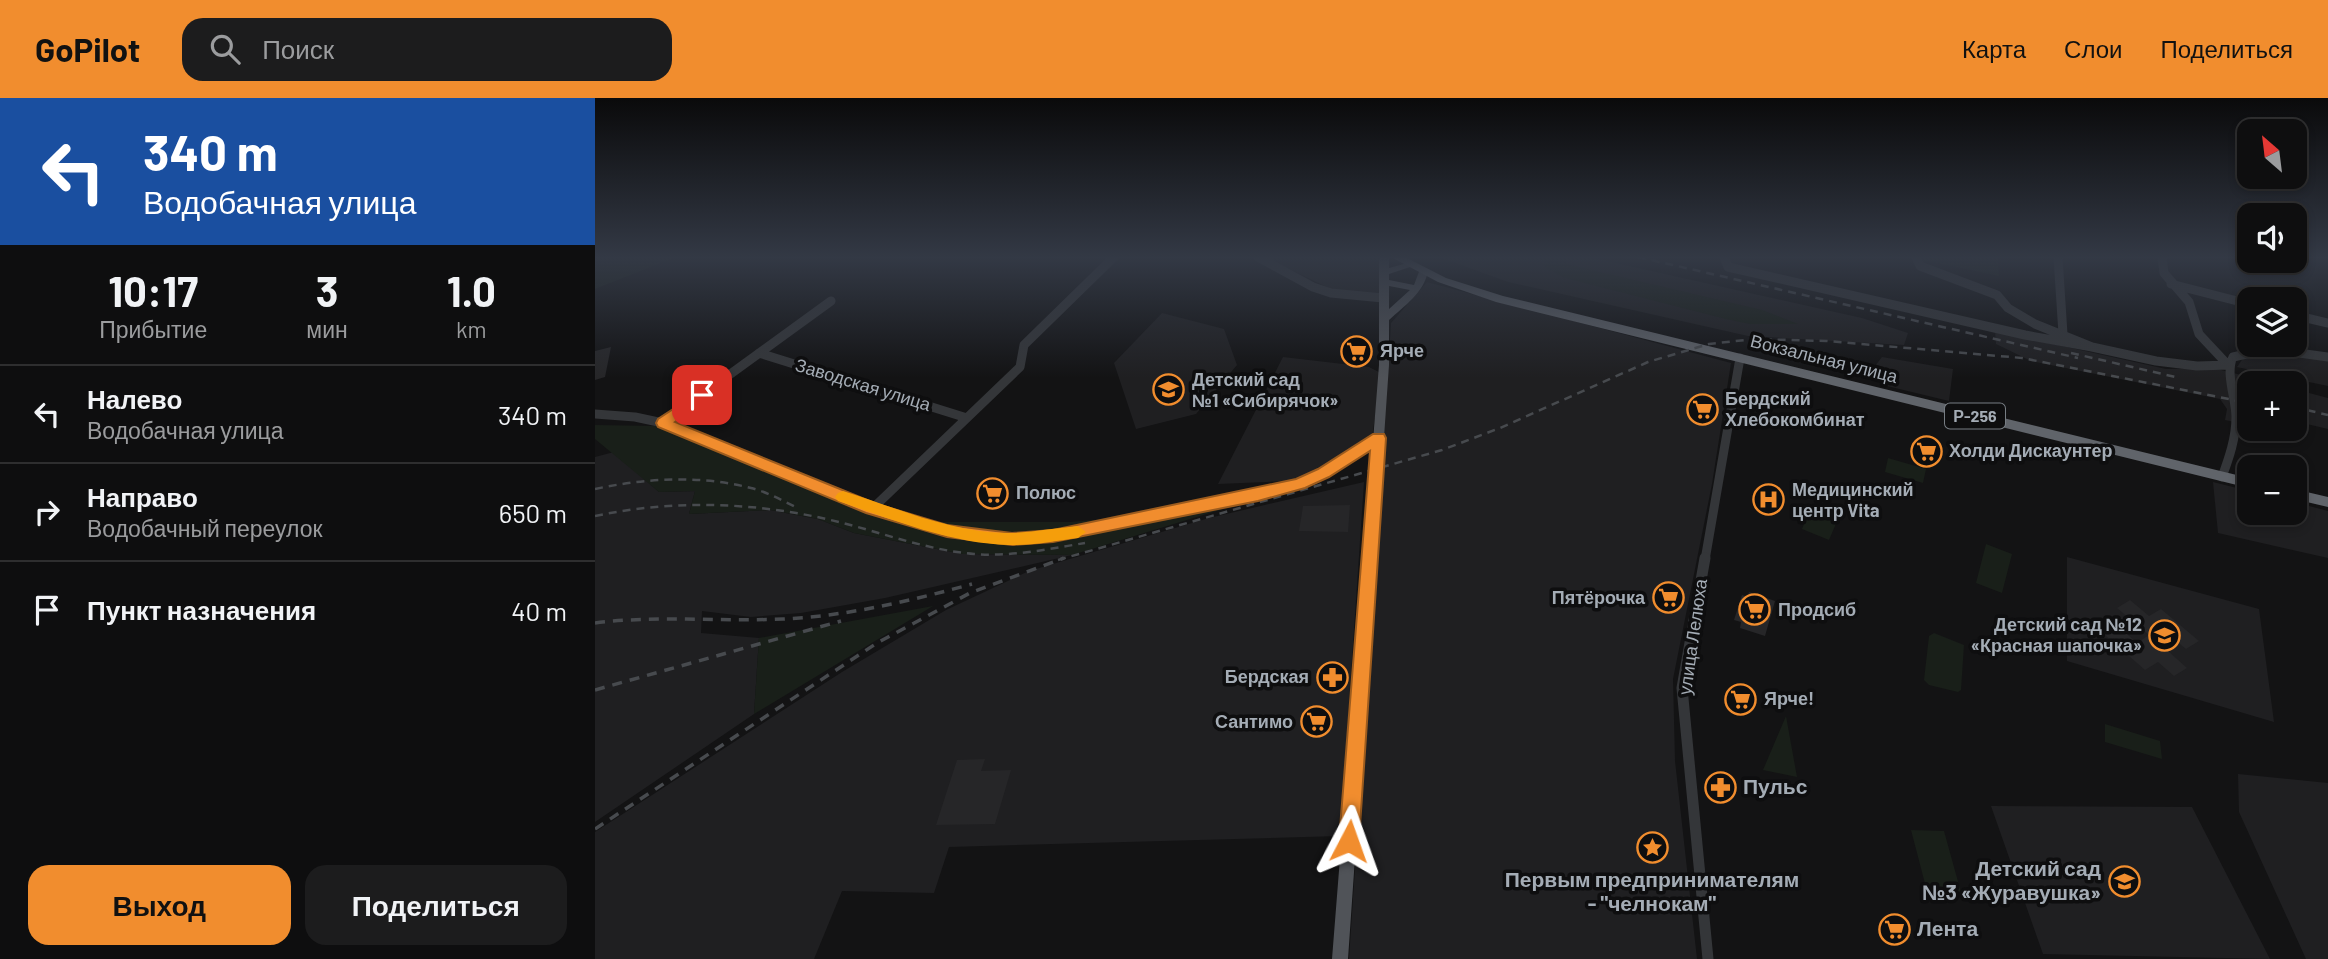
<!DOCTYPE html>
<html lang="ru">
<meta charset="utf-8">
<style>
body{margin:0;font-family:Barlow,sans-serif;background:#1c1c1d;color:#f1f3f6;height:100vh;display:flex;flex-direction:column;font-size:26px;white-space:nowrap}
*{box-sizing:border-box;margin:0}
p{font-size:23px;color:#9b9c9e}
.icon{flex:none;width:38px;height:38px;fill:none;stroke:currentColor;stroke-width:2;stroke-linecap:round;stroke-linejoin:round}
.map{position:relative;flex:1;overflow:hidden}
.panel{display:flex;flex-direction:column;background:#0e0e0f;width:595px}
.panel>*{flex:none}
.banner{background:#1a4fa0;color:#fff;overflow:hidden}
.needle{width:46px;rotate:332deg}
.tools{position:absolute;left:1642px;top:21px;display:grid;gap:14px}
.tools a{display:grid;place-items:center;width:70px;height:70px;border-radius:14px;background:#0e0e0f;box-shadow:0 4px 10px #0003,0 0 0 2px #2e2e2f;font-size:35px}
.pin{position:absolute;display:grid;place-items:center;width:60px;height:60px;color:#fff;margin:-30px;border-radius:14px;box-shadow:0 4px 10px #0006}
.me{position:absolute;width:77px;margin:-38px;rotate:4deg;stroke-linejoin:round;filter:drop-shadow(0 0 5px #0008)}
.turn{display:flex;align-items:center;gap:24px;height:147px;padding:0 28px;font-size:32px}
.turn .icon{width:91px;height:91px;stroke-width:2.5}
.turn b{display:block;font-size:49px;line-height:60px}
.eta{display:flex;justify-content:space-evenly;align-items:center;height:119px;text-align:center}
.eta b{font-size:42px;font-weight:700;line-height:49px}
.primary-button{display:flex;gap:14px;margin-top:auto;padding:14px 28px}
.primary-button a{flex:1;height:80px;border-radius:21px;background:#f18d2e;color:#111;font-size:28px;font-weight:700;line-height:80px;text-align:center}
.primary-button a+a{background:#1c1c1d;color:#f1f3f6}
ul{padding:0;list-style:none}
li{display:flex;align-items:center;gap:21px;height:98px;padding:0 28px;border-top:2px solid #2e2e2f}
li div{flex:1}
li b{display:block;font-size:26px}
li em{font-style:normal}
header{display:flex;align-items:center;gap:42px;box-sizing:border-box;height:98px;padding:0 35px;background:#f18d2e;color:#111}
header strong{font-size:33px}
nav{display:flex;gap:38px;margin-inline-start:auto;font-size:24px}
.search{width:490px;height:63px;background:#1c1c1d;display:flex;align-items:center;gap:18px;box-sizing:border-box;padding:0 24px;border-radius:21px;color:#9b9c9e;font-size:26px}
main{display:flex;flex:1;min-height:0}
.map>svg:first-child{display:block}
.built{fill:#1f1f21}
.green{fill:#191f19}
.building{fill:#262628}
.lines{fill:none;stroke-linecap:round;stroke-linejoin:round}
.minor-far1{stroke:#343639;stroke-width:9}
.minor{stroke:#343639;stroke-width:11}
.major{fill:#505358;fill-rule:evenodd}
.highway{fill:#60646a;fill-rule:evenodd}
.rail-far1{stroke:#474a4e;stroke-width:2.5;stroke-dasharray:8 6;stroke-linecap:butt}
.rail{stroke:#474a4e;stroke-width:3.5;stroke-dasharray:10 8;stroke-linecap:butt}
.route{fill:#f18d2e;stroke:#9d5c1e;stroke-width:2}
.slow{fill:#f59e0b}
.labels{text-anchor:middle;stroke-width:7;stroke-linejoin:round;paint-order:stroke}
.shield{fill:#0e0e0f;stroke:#777d83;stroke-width:2}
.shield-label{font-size:16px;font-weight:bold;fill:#a4acb5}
.poi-label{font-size:18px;font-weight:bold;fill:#a4acb5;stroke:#0e0e0f;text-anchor:start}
.street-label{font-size:18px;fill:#a4acb5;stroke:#0e0e0f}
.near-poi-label{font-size:21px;font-weight:bold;fill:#a4acb5;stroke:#0e0e0f;text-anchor:start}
</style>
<header>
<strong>GoPilot</strong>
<div class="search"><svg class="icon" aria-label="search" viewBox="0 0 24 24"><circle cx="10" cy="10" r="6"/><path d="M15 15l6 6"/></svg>Поиск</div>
<nav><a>Карта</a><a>Слои</a><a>Поделиться</a></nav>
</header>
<main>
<section class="panel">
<div class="banner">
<div class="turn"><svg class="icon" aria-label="left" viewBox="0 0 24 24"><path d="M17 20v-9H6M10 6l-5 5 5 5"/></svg><div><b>340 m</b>Водобачная улица</div></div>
</div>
<div class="eta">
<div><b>10:17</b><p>Прибытие</p></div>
<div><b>3</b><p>мин</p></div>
<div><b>1.0</b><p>km</p></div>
</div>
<ul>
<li><svg class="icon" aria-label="left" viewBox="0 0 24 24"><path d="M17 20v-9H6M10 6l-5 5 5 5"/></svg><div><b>Налево</b><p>Водобачная улица</p></div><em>340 m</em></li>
<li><svg class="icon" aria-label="right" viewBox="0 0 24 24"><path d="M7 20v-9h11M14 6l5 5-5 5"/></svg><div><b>Направо</b><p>Водобачный переулок</p></div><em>650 m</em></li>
<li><svg class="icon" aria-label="arrive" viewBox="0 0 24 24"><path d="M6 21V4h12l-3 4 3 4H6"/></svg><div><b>Пункт назначения</b></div><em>40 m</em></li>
</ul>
<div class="primary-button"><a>Выход</a><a>Поделиться</a></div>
</section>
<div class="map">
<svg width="1733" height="861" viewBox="0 0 1733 861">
<rect width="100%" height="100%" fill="#131314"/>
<path class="built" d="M669,159H781L787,163L786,198L738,192Z
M844,159H994L1267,220L1313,235L1309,247L1153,238L913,184Z
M832,184L1136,265L1117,386L1078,581L1080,663L1102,861H754L796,225Z
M567,215L629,231L642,267L601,316L541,331L519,265Z
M1400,233L1571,271L1618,270L1679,285H1654V327L1630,322L1632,311L1625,301L1436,263L1401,246Z
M1704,254L1733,260V288L1642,269L1649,259L1659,255Z
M688,259L774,269L786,275L777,340L719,382L623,386Z
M1287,259L1358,271L1354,303L1292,288L1287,273L1280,268Z
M1699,291L1733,300V331L1699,323Z
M19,354L64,394L100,393L94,416L175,412L223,421L259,435L368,456L477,457L290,500L206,515L156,519L107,513L106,535L164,540L159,616L0,724V359Z
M769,384L745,738L354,749L339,795L247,793L219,861H0V734L247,574L351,512L434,473L614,420Z
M1618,384L1654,393V415H1699V404L1733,413V460L1623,435Z
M1472,459L1664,511L1679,624L1472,563Z
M1643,676L1733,685V861H1711L1644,714Z
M1396,708L1597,709L1675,861L1448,856Z"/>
<path class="green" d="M0,159H81L0,191Z
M966,159L975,167L1167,212L1203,226H1155L1131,221L970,180L950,169L949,162Z
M1323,159H1403L1404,178L1323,161Z
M0,327L62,328L254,408L337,424H475L628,411L477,457L368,456L259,435L223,421L176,412L94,416L100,393L64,394L0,341Z
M1293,360L1331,371L1328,385L1290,374Z
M1215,410L1243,421L1234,442L1207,431Z
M1391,446L1417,456L1407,495L1381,485Z
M338,508L159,616L164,540Z
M1339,535L1369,547L1366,592L1363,594L1334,587L1329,582L1334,538Z
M1191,618L1202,679L1168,672Z
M1510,626L1565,643L1567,661L1510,644Z
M1316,732L1349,733L1367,798L1333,797Z"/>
<path class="building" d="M16,249L10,279L0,282V253Z
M755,407L753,434L704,433L708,408Z
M1154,494L1180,503L1170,538L1145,530L1146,524L1139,522L1147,497L1153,499Z
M1535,502L1554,518L1566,511L1604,543L1591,551L1574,537L1563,544L1592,570L1579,578L1563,564L1550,572L1509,536L1523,528L1542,545L1554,537L1522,510Z
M390,661L386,673L416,672L400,726L341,727L362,662Z"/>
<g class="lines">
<path class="minor-far1" d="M663,159L718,189L736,195L788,200
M1129,159L1133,169L1430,237L1497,249
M1321,159L1325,168L1402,197L1413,210L1440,226L1497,249L1561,263L1602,268L1634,267
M1463,159L1468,236
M1567,159L1569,175L1594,204L1604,236L1633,267
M1576,186L1654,206
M1699,217L1733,225
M164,255L372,320
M0,316L40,319L68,325L277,411L352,433L417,441L496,432L683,392L729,375L784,340
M68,325L236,203
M1627,379C1634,360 1641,340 1641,319C1641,301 1630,275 1638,259L1674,251L1733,259
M277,411L425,269L429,247L519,159
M1110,462L1145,260"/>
<path class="minor" d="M1110,460L1087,590L1113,861"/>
<path class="major" d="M784,159H794V170L816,164L821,167L794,176V182L819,187L825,171H831L833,173C829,195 809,208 794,222V267L753,861H737L784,267ZM794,188L815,192L794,211Z"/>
<path class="highway" d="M796,159H810L851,180L908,198L1654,380V390L901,204L843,184Z
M1699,391L1733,399V409L1699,401Z"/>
<path class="rail-far1" d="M1043,159L1483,260
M1476,255L1585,280
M1699,309L1733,317
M0,391C51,380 105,377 156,390C172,394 186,402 201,409
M0,418C81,401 163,404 244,424C288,435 332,452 379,456C416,459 453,451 490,445
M463,462L847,352L905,330L1053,264L1114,246L1159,241L1232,243L1427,260L1654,305"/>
<path class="rail" d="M0,525C63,517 125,524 188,521C252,518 315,503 377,486
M0,592L246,523
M0,731L282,545L375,495L469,460"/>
</g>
<linearGradient id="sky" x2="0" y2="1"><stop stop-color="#0a0a0b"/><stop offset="0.57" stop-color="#333945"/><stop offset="1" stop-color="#333945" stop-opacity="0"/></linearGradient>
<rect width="1733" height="280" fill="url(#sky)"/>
<path class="route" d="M107,292L112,294V300L80,324L282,406L352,427L417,435L458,432L701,381L723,371L778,336H789L791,340L764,743L761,750L754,753L747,750L744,743L775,353L734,379L710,390L663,403L458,444L417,447L352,439L271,415L63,329L61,325L63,321Z"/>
<path class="slow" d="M248,393C303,410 359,436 417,435C439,434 461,430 483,428L491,434L483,440C460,443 436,448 413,447C354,445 299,422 243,403L240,399L243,395Z"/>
<defs>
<symbol id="supermarket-ring" viewBox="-11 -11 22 22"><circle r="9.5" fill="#0e0e0f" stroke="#f18d2e" stroke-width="1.5"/><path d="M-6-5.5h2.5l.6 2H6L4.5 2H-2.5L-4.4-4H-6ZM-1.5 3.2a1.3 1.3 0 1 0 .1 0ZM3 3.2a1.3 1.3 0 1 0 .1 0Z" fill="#f18d2e"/></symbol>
<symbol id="school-ring" viewBox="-11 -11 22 22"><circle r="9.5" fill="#0e0e0f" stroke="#f18d2e" stroke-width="1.5"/><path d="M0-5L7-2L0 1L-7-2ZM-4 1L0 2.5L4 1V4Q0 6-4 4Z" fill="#f18d2e"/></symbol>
<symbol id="hospital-ring" viewBox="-11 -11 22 22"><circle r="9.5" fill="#0e0e0f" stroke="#f18d2e" stroke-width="1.5"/><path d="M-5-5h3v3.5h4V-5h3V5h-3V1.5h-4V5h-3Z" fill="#f18d2e"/></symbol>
<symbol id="pharmacy-ring" viewBox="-11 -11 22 22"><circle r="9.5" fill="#0e0e0f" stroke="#f18d2e" stroke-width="1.5"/><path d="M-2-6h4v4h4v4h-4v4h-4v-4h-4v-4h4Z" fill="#f18d2e"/></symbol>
<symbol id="sight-ring" viewBox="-11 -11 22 22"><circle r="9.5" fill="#0e0e0f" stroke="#f18d2e" stroke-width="1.5"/><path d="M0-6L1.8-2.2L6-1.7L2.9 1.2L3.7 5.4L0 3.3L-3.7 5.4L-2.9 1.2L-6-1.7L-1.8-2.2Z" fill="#f18d2e"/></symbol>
</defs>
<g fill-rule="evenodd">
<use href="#supermarket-ring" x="744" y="236" width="35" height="35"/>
<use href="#school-ring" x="556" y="274" width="35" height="35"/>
<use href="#supermarket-ring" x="1090" y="294" width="35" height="35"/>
<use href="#supermarket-ring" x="1314" y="336" width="35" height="35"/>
<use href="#supermarket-ring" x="380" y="378" width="35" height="35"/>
<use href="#hospital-ring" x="1156" y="384" width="35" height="35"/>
<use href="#supermarket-ring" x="1056" y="482" width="35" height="35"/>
<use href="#supermarket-ring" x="1142" y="494" width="35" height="35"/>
<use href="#school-ring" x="1552" y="520" width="35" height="35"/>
<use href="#pharmacy-ring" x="720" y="562" width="35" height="35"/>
<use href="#supermarket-ring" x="1128" y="584" width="35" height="35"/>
<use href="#supermarket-ring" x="704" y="606" width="35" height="35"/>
<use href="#pharmacy-ring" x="1108" y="672" width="35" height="35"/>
<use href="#sight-ring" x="1040" y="732" width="35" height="35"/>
<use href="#school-ring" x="1512" y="766" width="35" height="35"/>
<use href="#supermarket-ring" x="1282" y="814" width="35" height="35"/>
</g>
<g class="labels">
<rect class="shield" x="1350" y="305.5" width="60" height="25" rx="5"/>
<g class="shield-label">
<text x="1380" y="324">Р-256</text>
</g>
<g class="poi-label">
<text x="785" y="259">Ярче</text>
<text x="597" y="288">Детский сад<tspan x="597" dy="21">№1 «Сибирячок»</tspan></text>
<text x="1130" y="307">Бердский<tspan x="1130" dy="21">Хлебокомбинат</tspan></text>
<text x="1354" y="359">Холди Дискаунтер</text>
<text x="1197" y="398">Медицинский<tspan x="1197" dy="21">центр Vita</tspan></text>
<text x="421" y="401">Полюс</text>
<text x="1050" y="506" text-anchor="end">Пятёрочка</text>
<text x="1183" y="518">Продсиб</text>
<text x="1547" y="533" text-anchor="end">Детский сад №12<tspan x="1547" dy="21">«Красная шапочка»</tspan></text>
<text x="714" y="585" text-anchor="end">Бердская</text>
<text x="1169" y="607">Ярче!</text>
<text x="698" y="630" text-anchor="end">Сантимо</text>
</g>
<g class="street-label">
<text transform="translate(1229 261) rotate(14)" y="6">Вокзальная улица</text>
<text transform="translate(268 287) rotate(17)" y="6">Заводская улица</text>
<text transform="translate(1098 539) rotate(-82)" y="6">улица Лелюха</text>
</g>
<g class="near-poi-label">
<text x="1148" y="696">Пульс</text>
<text x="1506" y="778" text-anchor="end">Детский сад<tspan x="1506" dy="24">№3 «Журавушка»</tspan></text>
<text x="1057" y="789" text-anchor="middle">Первым предпринимателям<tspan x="1057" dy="24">- "челнокам"</tspan></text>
<text x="1322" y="838">Лента</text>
</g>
</g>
</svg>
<div class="tools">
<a><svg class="needle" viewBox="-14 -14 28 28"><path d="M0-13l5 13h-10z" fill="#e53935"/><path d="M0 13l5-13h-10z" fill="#9b9c9e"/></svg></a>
<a><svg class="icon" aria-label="sound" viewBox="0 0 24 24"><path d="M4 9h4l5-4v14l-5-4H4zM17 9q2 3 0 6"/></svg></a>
<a><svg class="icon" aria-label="layers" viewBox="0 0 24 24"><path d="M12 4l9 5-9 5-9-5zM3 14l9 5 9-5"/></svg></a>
<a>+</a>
<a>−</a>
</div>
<div class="pin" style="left:107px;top:297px;background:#d93025"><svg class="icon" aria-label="arrive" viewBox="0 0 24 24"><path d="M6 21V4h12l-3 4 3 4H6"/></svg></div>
<svg class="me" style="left:754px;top:743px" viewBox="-20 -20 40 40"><path d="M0-17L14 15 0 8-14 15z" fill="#f18d2e" stroke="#fff" stroke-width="4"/></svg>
</div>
</main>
